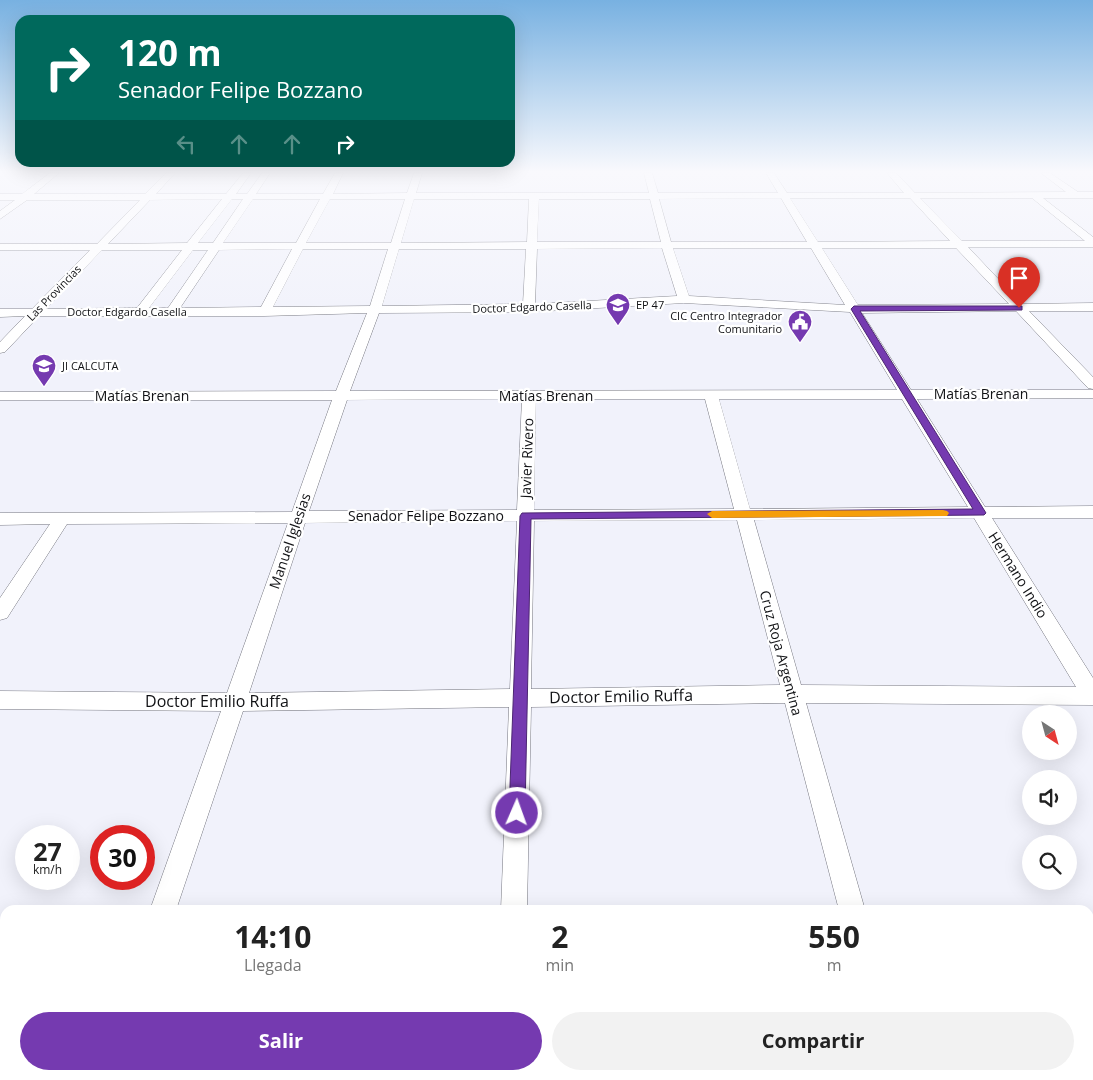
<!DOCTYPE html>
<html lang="es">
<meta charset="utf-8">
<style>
body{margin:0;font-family:"Open Sans",sans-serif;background:#f2f2f2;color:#222;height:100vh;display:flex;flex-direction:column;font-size:19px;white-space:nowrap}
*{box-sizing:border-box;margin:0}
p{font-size:16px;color:#767676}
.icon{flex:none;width:28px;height:28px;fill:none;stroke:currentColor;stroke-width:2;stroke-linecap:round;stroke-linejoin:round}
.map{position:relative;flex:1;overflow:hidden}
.side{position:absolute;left:0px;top:905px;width:1094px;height:175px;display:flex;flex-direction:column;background:#fff;border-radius:15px 15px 0 0;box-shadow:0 5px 20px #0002}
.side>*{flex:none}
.top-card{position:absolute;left:15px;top:15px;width:500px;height:152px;border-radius:15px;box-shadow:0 5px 20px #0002;background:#00695c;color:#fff;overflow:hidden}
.needle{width:32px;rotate:144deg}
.buttons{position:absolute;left:1022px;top:705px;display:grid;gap:10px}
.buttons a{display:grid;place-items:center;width:55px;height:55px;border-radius:50%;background:#fff;box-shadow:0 5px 20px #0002;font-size:25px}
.speed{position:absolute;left:15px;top:825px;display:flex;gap:10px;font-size:25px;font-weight:700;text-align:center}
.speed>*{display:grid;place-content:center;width:65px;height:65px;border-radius:50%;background:#fff;box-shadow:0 5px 20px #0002;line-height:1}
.speed small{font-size:12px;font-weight:400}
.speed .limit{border:8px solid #d22;background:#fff;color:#111}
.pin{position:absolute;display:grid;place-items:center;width:42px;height:42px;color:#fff;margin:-51px -21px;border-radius:50% 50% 50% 0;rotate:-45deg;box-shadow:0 0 5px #0007}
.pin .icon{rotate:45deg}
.me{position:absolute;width:55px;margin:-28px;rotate:2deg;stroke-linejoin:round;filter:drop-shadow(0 0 4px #0008)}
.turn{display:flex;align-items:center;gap:18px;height:105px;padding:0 20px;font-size:22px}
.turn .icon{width:65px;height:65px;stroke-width:2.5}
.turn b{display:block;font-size:35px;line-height:42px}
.lanes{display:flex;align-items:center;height:48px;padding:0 20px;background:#0003;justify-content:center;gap:25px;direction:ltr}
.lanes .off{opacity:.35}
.eta{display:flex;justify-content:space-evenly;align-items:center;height:85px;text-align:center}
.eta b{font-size:30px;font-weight:700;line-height:35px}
.primary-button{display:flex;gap:10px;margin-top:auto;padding:10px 20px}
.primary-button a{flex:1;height:58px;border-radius:30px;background:#753ab0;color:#fff;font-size:20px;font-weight:700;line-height:58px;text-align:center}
.primary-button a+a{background:#f2f2f2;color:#222}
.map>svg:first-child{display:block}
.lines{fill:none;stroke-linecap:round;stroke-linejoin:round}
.minor-casing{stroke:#767780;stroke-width:1}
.minor{fill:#fff;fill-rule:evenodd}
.route{fill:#753ab0;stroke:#4c2672}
.slow{fill:#f59e0b}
.labels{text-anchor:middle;stroke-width:4.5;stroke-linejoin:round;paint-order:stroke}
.far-street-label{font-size:11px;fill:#111215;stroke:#fff}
.far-poi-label{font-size:11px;fill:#111215;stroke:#fff;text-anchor:start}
.street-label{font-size:14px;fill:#111215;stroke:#fff}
.near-street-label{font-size:16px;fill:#111215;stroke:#fff}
</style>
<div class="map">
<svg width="1093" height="1080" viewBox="0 0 1093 1080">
<rect width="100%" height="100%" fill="#f1f2fb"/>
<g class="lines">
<defs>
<path id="minor" d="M50,173H59L34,194H145L166,173H175L156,194H226L243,173H251L236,194H247L262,173H270L256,194H323L335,173H343L333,194L407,193L414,173H422L416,193H649L644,173H652L658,193H778L766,173H774L787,193H904L887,173H896L915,193L1066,192L1041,173H1050L1078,192H1093V198H1043L1093,237V247H968L1022,304L1093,303V311H1029L1093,377V389L1088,388L1016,311L862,313L911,390H1093V398L917,399L985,507L1093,506V518H992L1093,678V705L806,703L865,910H839L785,703L531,707L527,910H501L509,707L243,711L176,910H150L221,711L0,709V691L227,693L288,523L67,524L7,618L0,620V598L50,524L0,525V513L292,512L332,400H0V392L336,391L367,313L264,316H39L5,352L0,353V342L25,316L0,317V309H32L90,250H0V244H97L140,200H27L0,219V211L15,200H0V194H22ZM781,198L807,242H671L659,199ZM790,198H910L950,241L818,242ZM920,198H1032L1085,241H962ZM222,199L187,243L108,244L150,200ZM232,199H243L213,243H198ZM253,199H320L296,243H223ZM330,199H405L391,243H306ZM414,199H529L527,242L401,243ZM539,199H650L661,242H537ZM662,248L677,296L535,304L537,249ZM673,248H811L845,305L689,296ZM822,248H956L1009,304L858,305ZM292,249L261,307L180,308L219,250ZM303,249H388L370,306L273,307ZM399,249H526L523,304L382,306ZM102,250H182L137,308L46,309ZM193,250H208L168,308H149ZM684,303L850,312L897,390L350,391L379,313L529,312ZM522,399L517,510L309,511L347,400ZM536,399H705L734,509L534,510ZM719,399H902L968,507L750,509ZM974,518L1076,687L801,685L754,520ZM737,520L780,685L531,689L534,521ZM517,521L510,689L249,693L305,523Z
M1089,978H1093V1006H1089Z
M0,979H5V1007H0Z
M93,1075H123L121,1080H91Z
M495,1075H525V1080H495Z
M882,1075H912L913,1080H883Z"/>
</defs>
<use href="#minor" class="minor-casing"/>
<use href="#minor" class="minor"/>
</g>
<linearGradient id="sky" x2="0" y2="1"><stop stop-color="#78b1e1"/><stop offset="0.53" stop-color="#f9f9fd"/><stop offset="1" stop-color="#f9f9fd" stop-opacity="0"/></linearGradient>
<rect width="1093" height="324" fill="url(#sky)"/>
<path class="route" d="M1019,306H1022V310L860,311L986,513L984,515L531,519L525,813L522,819L517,821L511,819L509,813L520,516L522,513L973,509L851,309L854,306Z"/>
<path class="slow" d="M943,510L947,511L949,513L947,516L712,518L707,514L712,511Z"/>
<defs>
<symbol id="school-pin" viewBox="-11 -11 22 30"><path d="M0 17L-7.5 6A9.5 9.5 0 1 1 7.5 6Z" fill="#753ab0" stroke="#fff"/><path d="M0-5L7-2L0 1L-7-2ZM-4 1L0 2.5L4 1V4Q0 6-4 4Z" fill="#fff"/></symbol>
<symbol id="civic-pin" viewBox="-11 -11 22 30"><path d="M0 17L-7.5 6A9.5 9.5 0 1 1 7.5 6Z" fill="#753ab0" stroke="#fff"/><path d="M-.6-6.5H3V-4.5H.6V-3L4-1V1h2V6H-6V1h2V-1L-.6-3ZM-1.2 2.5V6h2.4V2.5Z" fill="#fff"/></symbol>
</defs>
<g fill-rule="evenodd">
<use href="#school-pin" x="604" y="291" width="28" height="38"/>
<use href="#civic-pin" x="786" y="308" width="28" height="38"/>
<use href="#school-pin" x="30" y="352" width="28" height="38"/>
</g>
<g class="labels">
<g class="far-street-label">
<text transform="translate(54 293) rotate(-46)" y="4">Las Provincias</text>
<text transform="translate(532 307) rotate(-2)" y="4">Doctor Edgardo Casella</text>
<text x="127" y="316">Doctor Edgardo Casella</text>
</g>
<g class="far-poi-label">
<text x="636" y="309">EP 47</text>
<text x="782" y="320" text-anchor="end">CIC Centro Integrador<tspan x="782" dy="13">Comunitario</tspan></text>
<text x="62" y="370">JI CALCUTA</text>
</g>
<g class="street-label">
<text x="981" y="399">Matías Brenan</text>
<text x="142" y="401">Matías Brenan</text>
<text x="546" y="401">Matías Brenan</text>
<text transform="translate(527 458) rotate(-88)" y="5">Javier Rivero</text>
<text x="426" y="521">Senador Felipe Bozzano</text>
<text transform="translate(290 541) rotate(-71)" y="5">Manuel Iglesias</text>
<text transform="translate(1018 575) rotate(58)" y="5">Hermano Indio</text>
<text transform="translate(781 653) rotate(75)" y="5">Cruz Roja Argentina</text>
</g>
<g class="near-street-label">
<text transform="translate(621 696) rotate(-1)" y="6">Doctor Emilio Ruffa</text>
<text x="217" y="707">Doctor Emilio Ruffa</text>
</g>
</g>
</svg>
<div class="buttons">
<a><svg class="needle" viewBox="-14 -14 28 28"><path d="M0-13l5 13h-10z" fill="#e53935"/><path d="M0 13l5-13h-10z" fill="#767676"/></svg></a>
<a><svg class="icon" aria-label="sound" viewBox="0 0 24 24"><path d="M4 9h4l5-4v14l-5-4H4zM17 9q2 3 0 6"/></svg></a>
<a><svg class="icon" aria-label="search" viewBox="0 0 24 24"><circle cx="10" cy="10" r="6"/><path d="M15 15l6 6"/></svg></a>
</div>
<div class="speed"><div>27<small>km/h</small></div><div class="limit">30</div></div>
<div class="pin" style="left:1019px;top:308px;background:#d93025"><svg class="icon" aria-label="arrive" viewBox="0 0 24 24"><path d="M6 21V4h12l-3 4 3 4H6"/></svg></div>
<svg class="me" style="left:517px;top:813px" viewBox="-20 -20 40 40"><circle r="17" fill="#753ab0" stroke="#fff" stroke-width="3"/><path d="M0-11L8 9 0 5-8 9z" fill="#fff"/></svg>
<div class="top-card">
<div class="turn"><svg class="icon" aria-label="right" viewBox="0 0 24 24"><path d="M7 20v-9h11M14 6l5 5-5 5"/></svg><div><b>120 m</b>Senador Felipe Bozzano</div></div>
<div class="lanes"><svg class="icon off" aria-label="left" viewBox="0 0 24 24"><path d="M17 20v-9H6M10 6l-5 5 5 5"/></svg><svg class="icon off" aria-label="ahead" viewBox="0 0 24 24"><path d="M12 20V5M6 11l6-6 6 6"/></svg><svg class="icon off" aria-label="ahead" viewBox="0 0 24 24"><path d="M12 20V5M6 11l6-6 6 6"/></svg><svg class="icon" aria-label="right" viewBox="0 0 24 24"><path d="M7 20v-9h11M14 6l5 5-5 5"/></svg></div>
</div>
<section class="side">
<div class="eta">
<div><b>14:10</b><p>Llegada</p></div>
<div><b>2</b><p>min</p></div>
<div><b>550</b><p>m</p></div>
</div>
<div class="primary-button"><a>Salir</a><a>Compartir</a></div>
</section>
</div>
